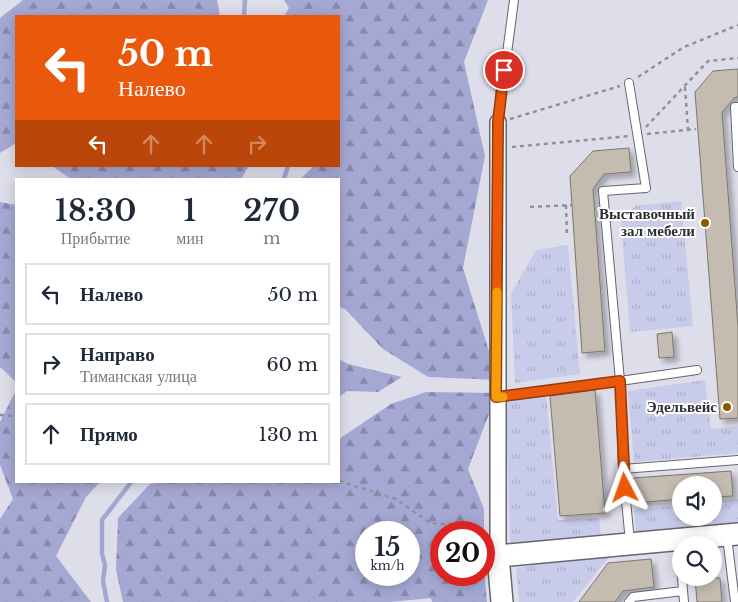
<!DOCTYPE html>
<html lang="ru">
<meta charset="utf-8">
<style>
body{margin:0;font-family:"Libre Baskerville",serif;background:#f2f2f3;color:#1f2937;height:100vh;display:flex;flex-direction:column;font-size:19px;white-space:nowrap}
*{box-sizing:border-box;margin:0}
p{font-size:16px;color:#747a83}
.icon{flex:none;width:28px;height:28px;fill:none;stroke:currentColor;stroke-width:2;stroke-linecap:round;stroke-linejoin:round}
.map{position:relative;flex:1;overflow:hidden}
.sheet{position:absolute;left:15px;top:178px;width:325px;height:305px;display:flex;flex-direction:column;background:#fff;border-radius:0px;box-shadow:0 2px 12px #0003}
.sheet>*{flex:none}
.top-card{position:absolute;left:15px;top:15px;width:325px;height:152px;border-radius:0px;box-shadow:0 2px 12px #0003;background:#ea580c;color:#fff;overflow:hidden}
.fabs{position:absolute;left:672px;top:476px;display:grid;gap:10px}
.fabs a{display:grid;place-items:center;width:50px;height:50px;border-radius:50%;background:#fff;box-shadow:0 2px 12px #0003;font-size:25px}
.speed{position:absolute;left:355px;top:521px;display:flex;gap:10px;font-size:25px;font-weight:700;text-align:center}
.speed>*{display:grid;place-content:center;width:65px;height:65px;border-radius:50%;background:#fff;box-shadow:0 2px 12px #0003;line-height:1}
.speed small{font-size:12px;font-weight:400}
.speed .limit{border:8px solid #d22;background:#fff;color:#111}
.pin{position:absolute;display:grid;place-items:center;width:42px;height:42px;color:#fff;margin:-21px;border:2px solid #fff;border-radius:50%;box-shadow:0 1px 5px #0007}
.me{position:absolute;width:55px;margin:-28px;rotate:356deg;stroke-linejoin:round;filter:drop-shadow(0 0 4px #0008)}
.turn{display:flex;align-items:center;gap:18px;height:105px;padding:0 20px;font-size:22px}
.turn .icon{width:65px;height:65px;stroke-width:2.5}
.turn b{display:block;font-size:35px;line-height:42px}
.lanes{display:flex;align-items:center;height:48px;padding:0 20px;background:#0003;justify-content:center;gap:25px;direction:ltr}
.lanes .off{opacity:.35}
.eta{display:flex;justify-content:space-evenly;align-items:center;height:85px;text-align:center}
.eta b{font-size:30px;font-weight:600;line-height:35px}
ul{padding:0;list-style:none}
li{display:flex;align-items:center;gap:15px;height:62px;margin:0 10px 8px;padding:0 10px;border:2px solid #e0e1e3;border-radius:0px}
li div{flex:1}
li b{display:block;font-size:19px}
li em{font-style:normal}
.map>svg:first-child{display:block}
.grass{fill:url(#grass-tufts)}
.forest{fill:url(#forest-firs);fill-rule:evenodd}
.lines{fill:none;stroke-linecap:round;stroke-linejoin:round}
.stream{stroke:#a3a6d1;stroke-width:4.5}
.building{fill:#c4bcb1;stroke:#7e766d;filter:url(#shadow)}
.lane-casing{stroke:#656671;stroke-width:10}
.street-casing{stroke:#656671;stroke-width:18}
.secondary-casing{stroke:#656671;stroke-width:24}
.path{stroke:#91919a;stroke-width:2.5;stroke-dasharray:4 4;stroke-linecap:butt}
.lane{stroke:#fff;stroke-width:8}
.street{stroke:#fff;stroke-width:15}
.secondary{stroke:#fff;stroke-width:21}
.route-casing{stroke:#983908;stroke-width:12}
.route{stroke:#ea580c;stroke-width:9}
.slow{stroke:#f59e0b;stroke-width:9}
.poi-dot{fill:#8a5a00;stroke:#fff;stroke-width:2}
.labels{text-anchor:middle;stroke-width:4;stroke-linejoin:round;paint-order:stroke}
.poi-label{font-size:15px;font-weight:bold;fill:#2d2d32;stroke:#fff;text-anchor:end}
</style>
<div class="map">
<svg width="738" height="602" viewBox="0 0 738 602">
<defs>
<pattern id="grass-tufts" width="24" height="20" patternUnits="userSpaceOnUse" patternTransform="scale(1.25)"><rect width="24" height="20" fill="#c8cbe9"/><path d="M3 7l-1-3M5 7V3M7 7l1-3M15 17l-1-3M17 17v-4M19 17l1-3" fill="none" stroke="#acafc8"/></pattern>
<pattern id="forest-firs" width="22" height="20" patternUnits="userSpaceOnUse" patternTransform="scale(1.25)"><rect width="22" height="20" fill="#a5a8d3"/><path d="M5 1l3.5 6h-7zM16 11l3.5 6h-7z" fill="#8789ac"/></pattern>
<filter id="shadow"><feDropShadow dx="4.5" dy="4.5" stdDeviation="2.5" flood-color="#0004"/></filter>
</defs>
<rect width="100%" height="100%" fill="#dddeea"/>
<path class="grass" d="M681,201L693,326L630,332L621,221L635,206Z
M568,245L580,374L515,383L511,294L536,250Z
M705,380L711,429L738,426V453L634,462L628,391Z
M546,395L558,520L599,518L601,536L510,544L506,400Z
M738,499V527L637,538L634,510L681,505V518H714V501Z
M614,551L573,602H519L516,568Z"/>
<path class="forest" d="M23,0H217L220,16H16V143L0,153V18Z
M284,0H488L464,62L485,156L463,268L498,380L428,377L383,349L345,309L339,307V179H300L314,166H339V16H284L289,8Z
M52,166H249L241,179H71Z
M0,202L16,205V382L0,367Z
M339,359L348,364L402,377L378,392L347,391L339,397Z
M16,390V481H101L86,497L56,556L91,602H0V519L13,499L0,465V422Z
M426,392L497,393L468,469L484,509V532H441V575H484V569L487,602H432L431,598L390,602H123L116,570L118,518L150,484L174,481H339V439L391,404ZM366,532H409V575H366Z"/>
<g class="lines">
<path class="stream" d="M244,16L245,0
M284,179L288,166
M107,602L103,581L105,565L102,554V520L132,481"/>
</g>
<path class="building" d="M738,69V97L734,98L722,112L738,327V418L720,419L695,92L713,71Z
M629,148L631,172L604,174L593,189L605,351L582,353L570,176L593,151Z
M672,332L674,357L659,358L657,334Z
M595,390L605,513L560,516L550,396Z
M731,471L733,496L714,497V485H681V499L635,503L633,478Z
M651,559L654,587L623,591L615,602H579L608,563Z
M695,578H720L722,602H697Z"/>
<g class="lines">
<defs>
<path id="lane" d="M738,107H735L738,167
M498,122L514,0
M496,397L620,381L603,191L646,188L629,83
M623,469L738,460
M727,537L735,602
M630,542L623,469L620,381L697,370
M678,542L681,574
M682,578L684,602
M629,602L633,597L683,591"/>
<path id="street" d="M498,122V556"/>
<path id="secondary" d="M502,602L498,556L738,534"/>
</defs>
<use href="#lane" class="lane-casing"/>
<use href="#street" class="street-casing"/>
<use href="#secondary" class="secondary-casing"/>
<path class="path" d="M638,77L684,47L738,25
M685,87L688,130
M510,119L620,86
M646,127L708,61L738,58
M647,134L696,129
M512,147L629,136
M566,205L567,236
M530,207L572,205
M0,415L16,416
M339,481L396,499L430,523L475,526"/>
<use href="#lane" class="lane"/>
<use href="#street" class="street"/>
<use href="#secondary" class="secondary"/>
</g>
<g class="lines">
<defs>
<path id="route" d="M504,70L498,122L496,397L620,381L625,488"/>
</defs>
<use href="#route" class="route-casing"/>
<use href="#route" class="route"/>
<path class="slow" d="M497,292L496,397H503"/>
</g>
<g class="poi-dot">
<circle cx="705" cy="223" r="5"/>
<circle cx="727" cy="407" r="5"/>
</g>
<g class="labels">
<g class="poi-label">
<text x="695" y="219">Выставочный<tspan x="695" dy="17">зал мебели</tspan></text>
<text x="717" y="412">Эдельвейс</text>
</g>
</g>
</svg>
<div class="fabs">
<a><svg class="icon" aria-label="sound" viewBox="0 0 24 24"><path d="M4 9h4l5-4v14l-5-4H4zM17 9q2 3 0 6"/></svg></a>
<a><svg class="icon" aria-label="search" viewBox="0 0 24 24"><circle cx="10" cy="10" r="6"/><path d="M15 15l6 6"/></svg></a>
</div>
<div class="speed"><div>15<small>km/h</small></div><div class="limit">20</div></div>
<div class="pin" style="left:504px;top:70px;background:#d93025"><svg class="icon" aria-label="arrive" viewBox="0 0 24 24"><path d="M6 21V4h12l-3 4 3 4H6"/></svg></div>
<svg class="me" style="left:625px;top:488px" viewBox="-20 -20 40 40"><path d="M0-17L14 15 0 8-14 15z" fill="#ea580c" stroke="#fff" stroke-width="4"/></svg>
<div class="top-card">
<div class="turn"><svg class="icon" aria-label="left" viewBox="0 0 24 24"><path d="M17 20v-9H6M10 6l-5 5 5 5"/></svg><div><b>50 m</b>Налево</div></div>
<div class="lanes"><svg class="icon" aria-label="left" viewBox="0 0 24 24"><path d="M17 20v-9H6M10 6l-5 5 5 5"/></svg><svg class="icon off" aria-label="ahead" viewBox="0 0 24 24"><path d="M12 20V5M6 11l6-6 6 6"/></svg><svg class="icon off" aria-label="ahead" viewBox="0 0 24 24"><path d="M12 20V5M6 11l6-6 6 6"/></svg><svg class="icon off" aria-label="right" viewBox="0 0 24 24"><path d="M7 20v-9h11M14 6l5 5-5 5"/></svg></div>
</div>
<section class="sheet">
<div class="eta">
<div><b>18:30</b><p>Прибытие</p></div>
<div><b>1</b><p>мин</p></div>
<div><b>270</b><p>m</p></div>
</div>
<ul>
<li><svg class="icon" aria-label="left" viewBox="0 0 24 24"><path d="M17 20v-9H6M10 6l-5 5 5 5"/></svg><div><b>Налево</b></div><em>50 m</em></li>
<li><svg class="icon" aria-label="right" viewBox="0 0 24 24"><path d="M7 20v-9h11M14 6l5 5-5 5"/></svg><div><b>Направо</b><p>Тиманская улица</p></div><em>60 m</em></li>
<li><svg class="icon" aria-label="ahead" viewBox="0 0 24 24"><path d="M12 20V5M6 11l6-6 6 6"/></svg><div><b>Прямо</b></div><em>130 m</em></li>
</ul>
</section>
</div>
